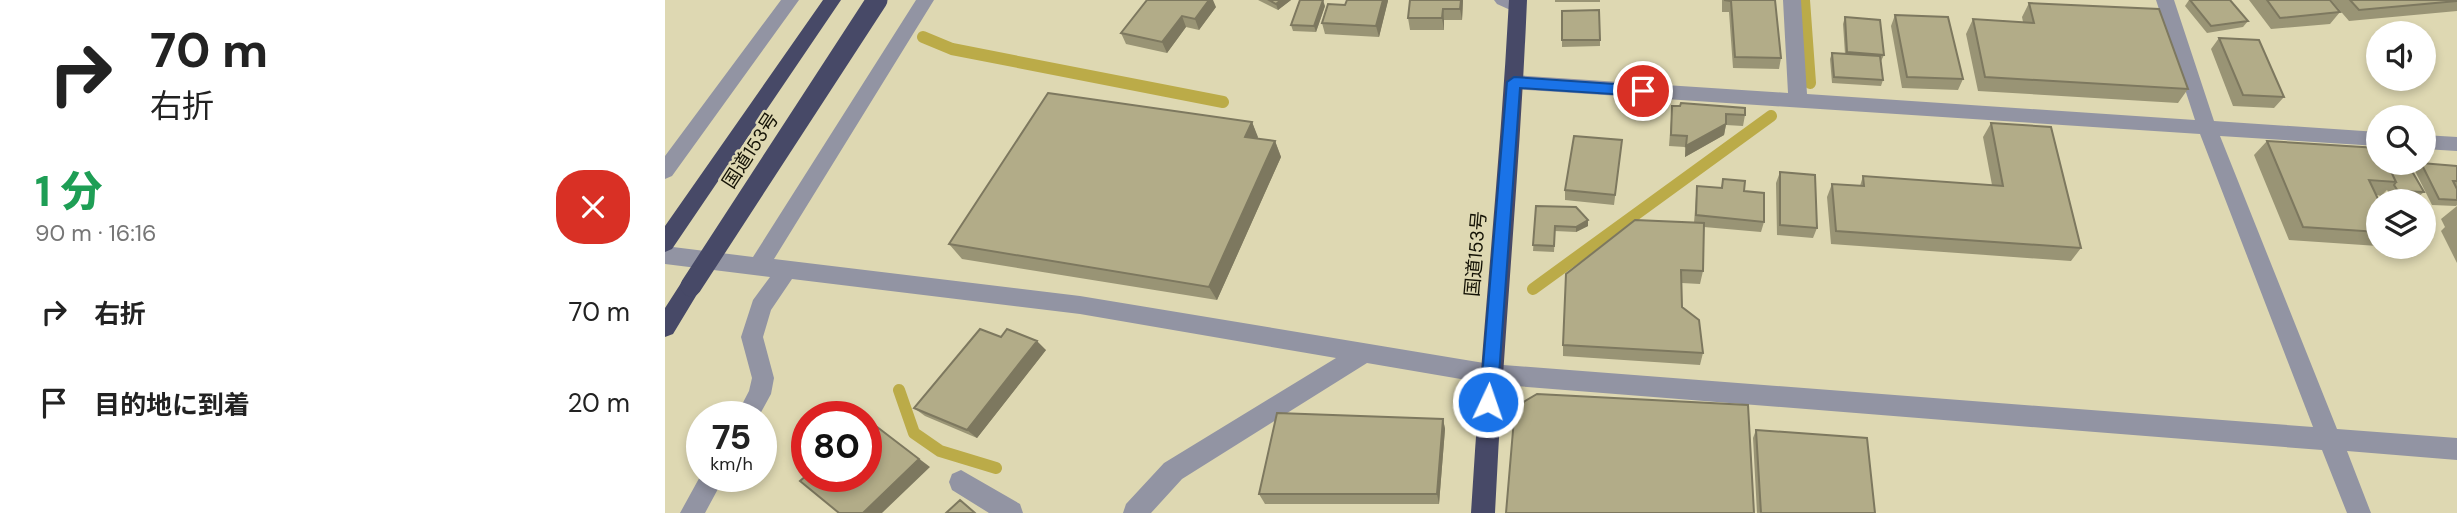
<!DOCTYPE html>
<html lang="ja">
<meta charset="utf-8">
<style>
body{margin:0;font-family:"DM Sans","Noto Sans JP",sans-serif;background:#f6f6f6;color:#222;height:100vh;display:flex;flex-direction:column;font-size:26px;white-space:nowrap}
*{box-sizing:border-box;margin:0}
p{font-size:23px;color:#767676}
.icon{flex:none;width:38px;height:38px;fill:none;stroke:currentColor;stroke-width:2;stroke-linecap:round;stroke-linejoin:round}
.map{position:relative;flex:1;overflow:hidden}
.drawer{display:flex;flex-direction:column;background:#fff;width:665px}
.drawer>*{flex:none}
.hud{background:#fff;color:#222;overflow:hidden}
.controls{position:absolute;left:1701px;top:21px;display:grid;gap:14px}
.controls a{display:grid;place-items:center;width:70px;height:70px;border-radius:50%;background:#fff;box-shadow:0 4px 10px #0003;font-size:35px}
.speed{position:absolute;left:21px;top:401px;display:flex;gap:14px;font-size:35px;font-weight:700;text-align:center}
.speed>*{display:grid;place-content:center;width:91px;height:91px;border-radius:50%;background:#fff;box-shadow:0 4px 10px #0003;line-height:1}
.speed small{font-size:18px;font-weight:400}
.speed .limit{border:10px solid #d22;background:#fff;color:#111}
.pin{position:absolute;display:grid;place-items:center;width:60px;height:60px;color:#fff;margin:-30px;border:4px solid #fff;border-radius:50%;box-shadow:0 2px 7px #0007}
.me{position:absolute;width:77px;margin:-38px;rotate:3deg;stroke-linejoin:round;filter:drop-shadow(0 0 5px #0008)}
.turn{display:flex;align-items:center;gap:24px;height:147px;padding:0 35px;font-size:32px}
.turn .icon{width:91px;height:91px;stroke-width:2.5}
.turn b{display:block;font-size:49px;line-height:60px}
.round{display:grid;place-items:center;flex:none;width:74px;height:74px;border-radius:28px;background:#f6f6f6}
.overview{display:flex;align-items:center;justify-content:space-between;height:119px;padding:0 35px}
h1{font-size:42px;font-weight:800;line-height:52px;color:#1e9e55}
ul{padding:0;list-style:none}
li{display:flex;align-items:center;gap:21px;height:91px;padding:0 35px}
li div{flex:1}
li b{display:block;font-size:26px}
li em{font-style:normal}
main{display:flex;flex:1;min-height:0}
.map>svg:first-child{display:block}
.lines{fill:none;stroke-linecap:round;stroke-linejoin:round}
.stream{stroke:#bbab48;stroke-width:12}
.minor{fill:#9294a3;fill-rule:evenodd}
.highway{fill:#474967;fill-rule:evenodd}
.highway-bridge{stroke:#474967;stroke-width:21}
.wall{fill:#999475}
.shaded-wall{fill:#7d785f}
.building{fill:#b2ac88;stroke:#7d785f;stroke-width:2}
.route{fill:#1a73e8;stroke:#114b97;stroke-width:2}
.labels{text-anchor:middle;stroke-width:5;stroke-linejoin:round;paint-order:stroke}
.street-label{font-size:19px;fill:#141205;stroke:#ded8b2}
</style>
<main>
<section class="drawer">
<div class="hud">
<div class="turn"><svg class="icon" aria-label="right" viewBox="0 0 24 24"><path d="M7 20v-9h11M14 6l5 5-5 5"/></svg><div><b>70 m</b>右折</div></div>
</div>
<div class="overview"><div><h1>1 分</h1><p>90 m · 16:16</p></div><a class="round" style="background:#d93025;color:#fff"><svg class="icon" aria-label="close" viewBox="0 0 24 24"><path d="M6 6l12 12M18 6L6 18"/></svg></a></div>
<ul>
<li><svg class="icon" aria-label="right" viewBox="0 0 24 24"><path d="M7 20v-9h11M14 6l5 5-5 5"/></svg><div><b>右折</b></div><em>70 m</em></li>
<li><svg class="icon" aria-label="arrive" viewBox="0 0 24 24"><path d="M6 21V4h12l-3 4 3 4H6"/></svg><div><b>目的地に到着</b></div><em>20 m</em></li>
</ul>
</section>
<div class="map">
<svg width="1792" height="513" viewBox="0 0 1792 513">
<rect width="100%" height="100%" fill="#ded8b2"/>
<g class="lines">
<path class="stream" d="M1139,0L1145,83
M258,37L287,49L558,102
M868,289L1106,116
M234,390L249,433L275,451L331,468"/>
<path class="minor" d="M116,0H134L7,176L0,179V156Z
M251,0H269L109,259L415,296L825,364L1648,427L1535,134L849,89L842,87L840,82L842,77L849,75L1123,93L1118,0H1136L1142,94L1530,120L1491,0H1509L1549,121L1713,132V146L1555,136L1672,429L1792,438V460L1682,451L1706,513H1682L1657,450L825,384L702,363L517,479L486,513H458L461,504L499,463L671,358L415,314L127,279L106,310L98,337L109,378L106,394L94,416H71L84,391L87,378L76,337L88,300L105,277L0,264V246L88,257Z
M829,0H853L861,7L852,13L832,4Z
M1759,135L1792,137V151L1759,149Z
M296,470L355,504L358,513H324L287,490L284,482L287,474Z
M37,473V476H60L40,513H15Z"/>
<path class="highway" d="M158,0H176L7,249L0,252V226Z
M844,0H862C855,171 838,342 830,513H806C816,342 835,171 844,0Z
M26,277L34,280L37,286L8,334L0,337V308L18,280Z"/>
<path class="highway-bridge" d="M26,286L212,0"/>
</g>
<path class="wall" d="M593,0H626L613,10Z
M682,0H723L714,37L660,34L657,23L680,5Z
M745,0H798L797,20H779V30H745L743,18Z
M890,0H935V2H890Z
M1057,0H1110L1116,58L1114,69L1068,68L1064,12H1057Z
M1524,0H1565L1583,21L1578,27L1542,33L1520,6Z
M1584,0H1665L1675,12L1665,24L1606,29Z
M1666,0H1792V11L1684,21Z
M1364,3L1523,89L1513,103L1313,91L1301,34L1308,19L1358,22L1357,17Z
M660,6L651,32L628,31L626,25Z
M551,7L534,30L521,27L502,53L461,44L456,33Z
M897,11L935,40V46L897,47Z
M1230,15L1298,79L1293,90L1237,88L1226,26Z
M1180,17L1219,55L1216,61L1218,80L1216,86L1167,83L1165,59L1167,53L1180,54L1178,24Z
M1554,38L1619,97L1609,108L1568,106L1546,49Z
M1007,106L1080,115L1078,126L1061,125L1059,135L1020,157V147L1004,146Z
M587,122L593,139L610,141L616,157L552,300L297,259L284,244Z
M1326,123L1416,248L1406,261L1166,244L1162,197L1167,184L1195,186L1198,176L1327,185L1318,137Z
M957,140L949,205L900,200V190Z
M1602,141L1723,165L1759,192L1752,198L1726,197L1722,190L1716,196L1712,195L1713,201V246L1624,240L1589,155Z
M1756,163L1792,166V205L1791,206L1767,205L1749,169Z
M1115,172L1152,228L1148,238L1112,235L1111,183Z
M1058,179L1099,222L1096,232L1039,227L1038,271L1035,284L1017,283V307L1038,353L1035,365L898,356V345L1029,223L1031,196L1032,186L1056,188Z
M871,206L923,226L911,232L890,231L889,252L868,251Z
M1792,206V263L1776,231L1780,227L1776,219Z
M336,337L381,350L312,438L260,416L249,408Z
M778,419L780,429L774,504H600L594,494Z
M1091,430L1210,513H1092L1088,438Z"/>
<path class="shaded-wall" d="M544,0H548L551,7L534,30L530,19Z
M616,0H626L613,10L611,4Z
M658,0L660,6L651,32L649,26Z
M718,0H723V1L714,37L711,26Z
M796,0H798L797,20L795,9Z
M778,9L779,20V30L777,18Z
M517,16L521,27L502,53L497,42Z
M587,122L593,137L587,152L580,137Z
M1061,124L1059,135L1020,157L1021,146Z
M610,141L616,157L552,300L544,287Z
M923,220V226L911,232V227Z
M372,341L381,350L312,438L302,430Z
M778,419L780,429L774,504L772,494Z
M203,420L265,467L217,513H198Z"/>
<path class="building" d="M482,0H544L530,19L517,16L497,42L456,33Z
M604,0H616L611,4Z
M635,0H658L649,26L626,25Z
M682,0H718L711,26L657,23L663,4L680,5Z
M745,0H796L795,9H778L777,18H743Z
M1059,0H1110L1116,58L1070,57L1066,1Z
M1525,0H1565L1583,21L1546,26Z
M1602,0H1665L1675,12L1615,18Z
M1685,0H1792V1L1694,10Z
M1364,3L1494,9L1523,89L1320,77L1308,19L1369,23Z
M934,10L935,40H897V11Z
M1230,15L1283,17L1298,79L1242,77Z
M1180,17L1215,20L1219,55L1182,52Z
M1554,38L1594,40L1619,97L1578,95Z
M1167,53L1215,56L1218,80L1169,77Z
M383,93L587,122L580,137L610,141L544,287L284,244Z
M1016,103L1080,108V115L1061,114V124L1021,146L1022,136L1006,135L1007,106H1015Z
M1326,123L1386,127L1416,248L1171,231L1167,184L1199,186L1198,176L1338,186Z
M909,136L957,140L950,195L900,190Z
M1602,141L1713,148V163H1722L1731,182L1704,180L1714,201H1713V232L1638,227Z
M1756,163L1792,166V181H1788L1792,189V200L1774,199Z
M1723,165L1744,166L1759,192L1733,191L1729,185L1731,182Z
M1115,172L1150,175L1152,228L1115,225Z
M1058,179L1080,181L1079,191L1099,193V222L1031,215L1032,186L1057,188Z
M871,206L911,207L923,220L911,227L890,226L889,246L868,245Z
M970,220L1039,223L1038,271L1016,270L1017,307L1034,320L1038,353L898,345L901,274Z
M315,329L336,337L342,329L372,341L302,430L249,408Z
M872,394L1083,405L1089,513H841L850,407Z
M612,413L778,419L772,494H594Z
M203,420L254,459L198,513H174L135,481L142,475L201,476V421Z
M1091,430L1202,438L1210,513H1096Z
M295,500L310,513H281Z"/>
<path class="route" d="M849,77L978,86L985,91L978,96L855,88L832,402L830,408L823,410L817,408L815,402L842,82Z"/>
<g class="labels">
<g class="street-label">
<text transform="translate(85 150) rotate(-57)" y="7">国道153号</text>
<text transform="translate(810 254) rotate(-85)" y="7">国道153号</text>
</g>
</g>
</svg>
<div class="controls">
<a><svg class="icon" aria-label="sound" viewBox="0 0 24 24"><path d="M4 9h4l5-4v14l-5-4H4zM17 9q2 3 0 6"/></svg></a>
<a><svg class="icon" aria-label="search" viewBox="0 0 24 24"><circle cx="10" cy="10" r="6"/><path d="M15 15l6 6"/></svg></a>
<a><svg class="icon" aria-label="layers" viewBox="0 0 24 24"><path d="M12 4l9 5-9 5-9-5zM3 14l9 5 9-5"/></svg></a>
</div>
<div class="speed"><div>75<small>km/h</small></div><div class="limit">80</div></div>
<div class="pin" style="left:978px;top:91px;background:#d93025"><svg class="icon" aria-label="arrive" viewBox="0 0 24 24"><path d="M6 21V4h12l-3 4 3 4H6"/></svg></div>
<svg class="me" style="left:823px;top:402px" viewBox="-20 -20 40 40"><circle r="17" fill="#1a73e8" stroke="#fff" stroke-width="3"/><path d="M0-11L8 9 0 5-8 9z" fill="#fff"/></svg>
</div>
</main>
